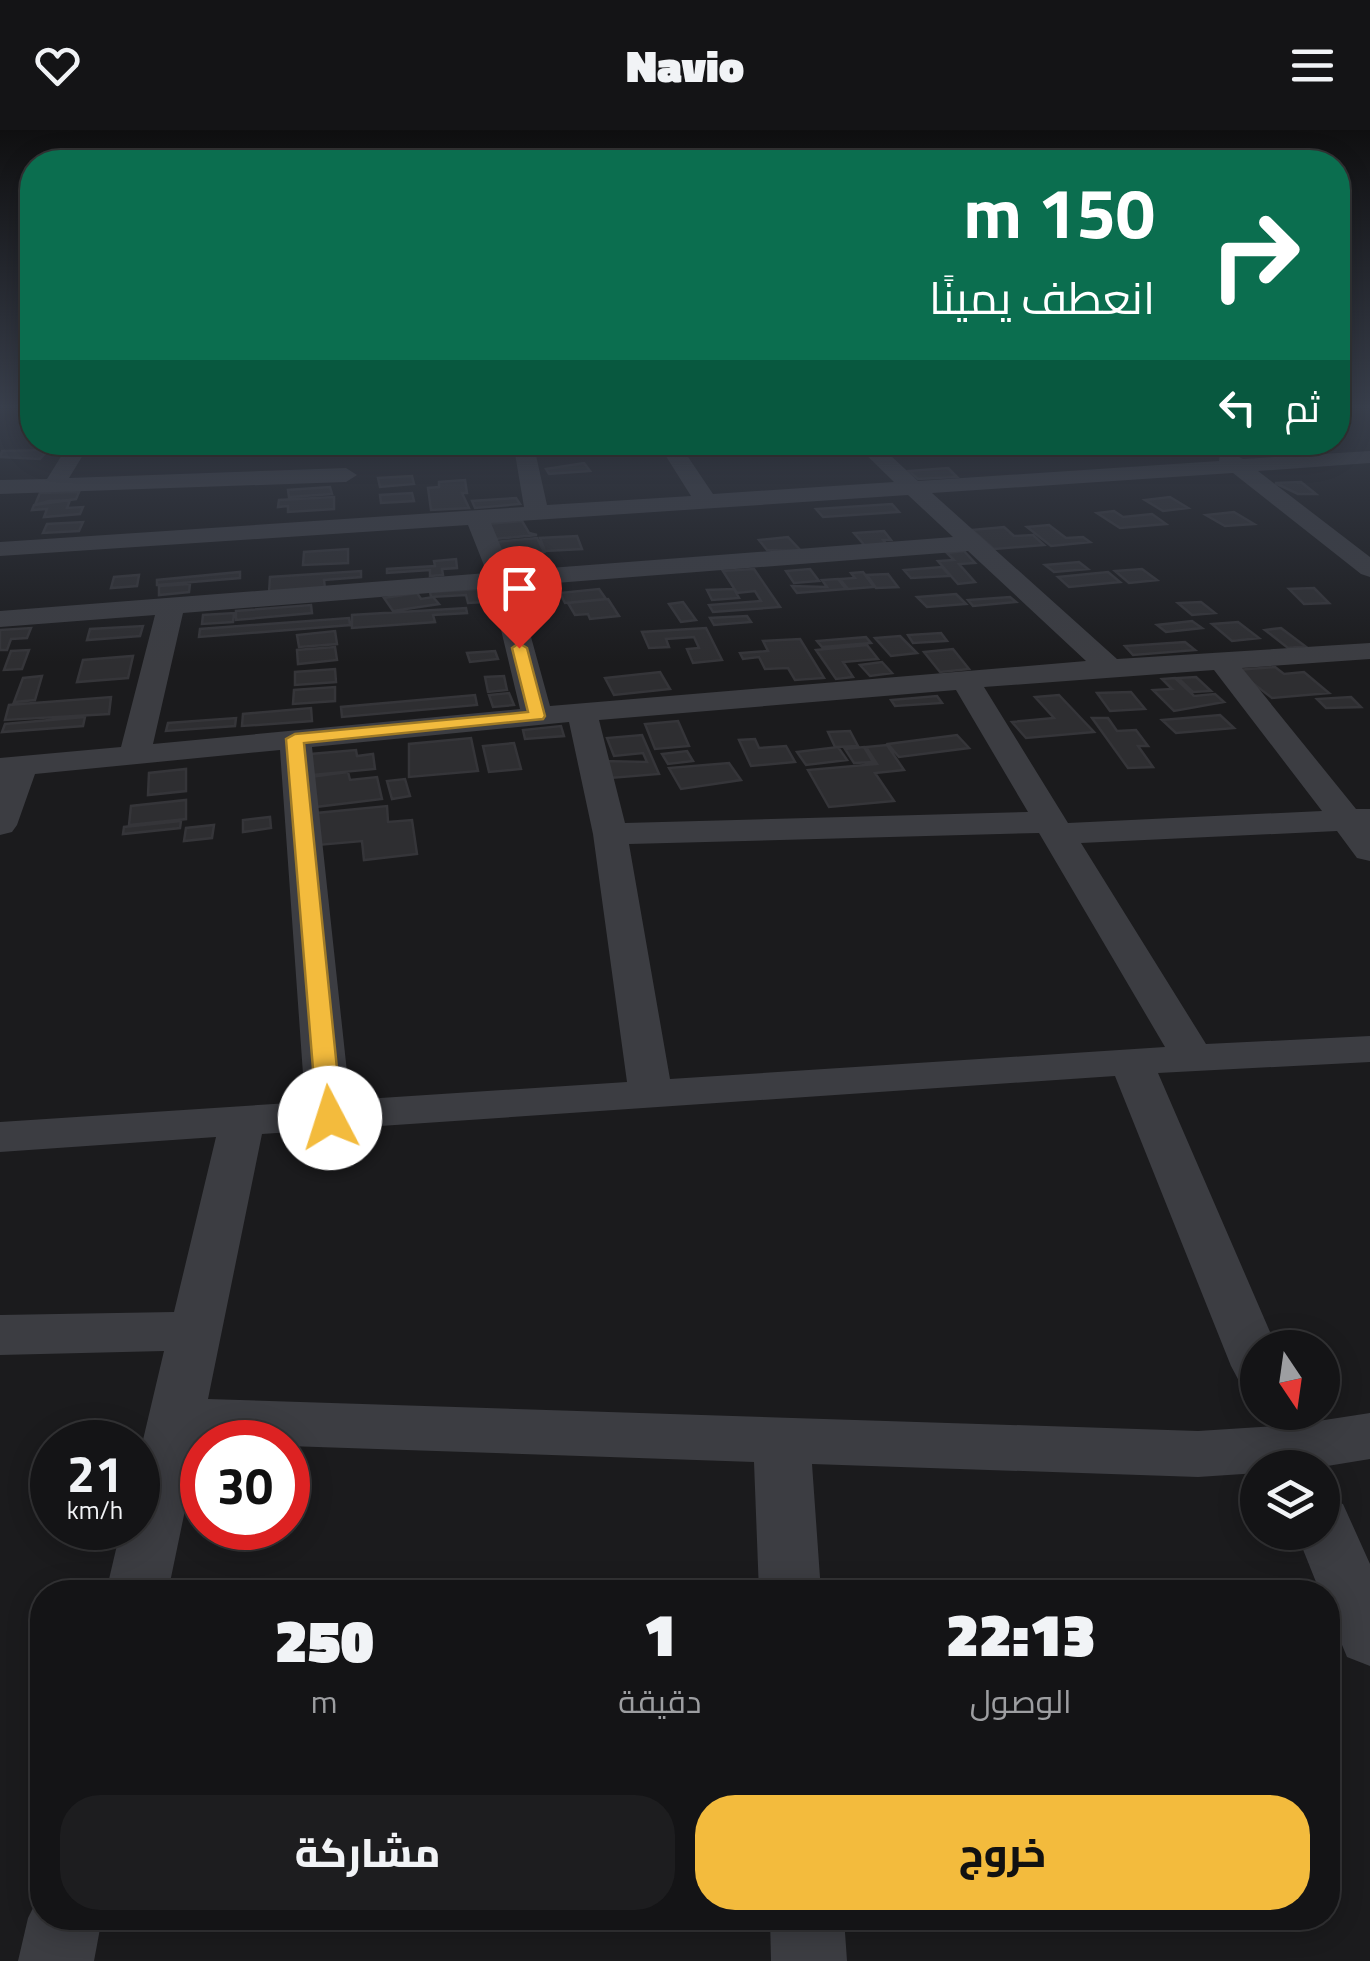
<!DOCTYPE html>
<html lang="ar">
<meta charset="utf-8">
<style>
body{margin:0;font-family:"Titillium Web",Cairo,sans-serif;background:#1d1d1f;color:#f1f3f6;direction:rtl;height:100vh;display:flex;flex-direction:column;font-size:38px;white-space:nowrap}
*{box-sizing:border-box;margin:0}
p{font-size:32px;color:#9d9ea1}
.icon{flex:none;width:55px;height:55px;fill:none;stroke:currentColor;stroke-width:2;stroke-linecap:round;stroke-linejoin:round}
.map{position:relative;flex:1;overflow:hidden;direction:ltr}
.panel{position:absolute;left:30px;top:1450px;width:1310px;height:350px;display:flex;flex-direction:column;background:#141416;border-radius:40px;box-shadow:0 5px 25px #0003,0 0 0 2px #333335;direction:rtl}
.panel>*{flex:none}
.guide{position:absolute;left:20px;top:20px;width:1330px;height:305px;border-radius:40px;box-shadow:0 5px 25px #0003,0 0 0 2px #333335;direction:rtl;background:#0b6e4f;color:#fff;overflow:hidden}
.needle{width:65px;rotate:167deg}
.controls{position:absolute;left:1240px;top:1200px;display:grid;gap:20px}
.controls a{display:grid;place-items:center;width:100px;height:100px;border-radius:50%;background:#141416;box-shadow:0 5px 25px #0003,0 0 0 2px #333335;font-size:50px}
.speed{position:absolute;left:30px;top:1290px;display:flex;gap:20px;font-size:50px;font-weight:700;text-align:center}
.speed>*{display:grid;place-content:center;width:130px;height:130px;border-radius:50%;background:#141416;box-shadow:0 5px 25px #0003,0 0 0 2px #333335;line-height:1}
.speed small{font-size:25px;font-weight:400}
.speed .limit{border:15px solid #d22;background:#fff;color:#111}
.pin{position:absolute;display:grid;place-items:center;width:85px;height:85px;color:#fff;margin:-102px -42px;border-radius:50% 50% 50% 0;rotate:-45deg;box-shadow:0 0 10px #0007}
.pin .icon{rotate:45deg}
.me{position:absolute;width:110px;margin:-55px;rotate:355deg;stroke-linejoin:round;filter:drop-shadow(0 0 8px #0008)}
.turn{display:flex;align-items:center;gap:35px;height:210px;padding:0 30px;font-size:45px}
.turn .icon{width:130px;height:130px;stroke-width:2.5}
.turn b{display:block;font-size:70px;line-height:85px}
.then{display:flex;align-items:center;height:95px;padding:0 30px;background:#0003;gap:20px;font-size:38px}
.eta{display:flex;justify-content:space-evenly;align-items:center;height:170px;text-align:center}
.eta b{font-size:60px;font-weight:800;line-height:70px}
.button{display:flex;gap:20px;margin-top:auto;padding:20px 30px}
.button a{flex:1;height:115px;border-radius:40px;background:#f3bb3d;color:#111;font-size:40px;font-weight:800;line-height:115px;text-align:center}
.button a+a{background:#1d1d1f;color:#f1f3f6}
header{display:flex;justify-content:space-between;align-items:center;height:130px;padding:0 30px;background:#141416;font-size:45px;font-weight:800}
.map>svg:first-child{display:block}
.building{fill:#2e2e31;stroke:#353539;stroke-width:2.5}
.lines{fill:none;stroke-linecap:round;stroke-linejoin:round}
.street{fill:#3c3d42;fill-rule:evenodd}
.route{fill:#f3bb3d;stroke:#9e7a28;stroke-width:2.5}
</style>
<header><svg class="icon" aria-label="menu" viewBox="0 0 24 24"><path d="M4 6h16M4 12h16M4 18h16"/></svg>Navio<svg class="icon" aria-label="heart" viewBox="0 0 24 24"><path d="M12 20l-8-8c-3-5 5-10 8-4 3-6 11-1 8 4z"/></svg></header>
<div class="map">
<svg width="1370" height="1831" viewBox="0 0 1370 1831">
<rect width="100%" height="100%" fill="#1b1b1d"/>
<path class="building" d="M797,312L807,320L768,324L758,316Z
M288,313L289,317L228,322V317Z
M48,320L40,329L0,327L2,321Z
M584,333L590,341L549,344L546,339Z
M948,338L957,347L918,349L909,341Z
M412,346L414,354L380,357L378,348Z
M465,350L467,363H462L469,378L431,380L428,358L439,357V352Z
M1301,352L1316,364H1298L1275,353Z
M330,357L332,364L289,367L288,360Z
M79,362L76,369L35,375L40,363Z
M412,363L414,371L381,373L380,365Z
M334,367V379L288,382V376L278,377L279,370Z
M1170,367L1188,378L1163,381L1145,370Z
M516,368L520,374L475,378L472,371Z
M70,370L67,378L83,377L80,384L44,387L47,379L32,380L34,375L49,371Z
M892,374L899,382L823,387L816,379Z
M1114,381L1123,387L1152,384L1166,394L1120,398L1097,383Z
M1234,382L1254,394L1225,396L1206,385Z
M522,391L529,403L537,405L495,409L487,394Z
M83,392L79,401L43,403L47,394Z
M1049,395L1066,408L1083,407L1090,412L1051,416L1027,397Z
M1004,397L1014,406L1033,405L1044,415L994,419L972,400Z
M884,401L891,410H883L887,415L866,417L854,403Z
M577,406L582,419L545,421L540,408Z
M788,407L801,421L767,420L759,410Z
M537,408L544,422L502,426L495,412Z
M348,419V433L303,435L304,422Z
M964,421L975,433L959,434L975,452L958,454L938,431L954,430L947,423Z
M456,429L457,438L442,439L443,445L430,446V440L387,443V439L435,436L434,431Z
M1079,432L1088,439L1054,442L1045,435Z
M942,437L950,446L911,448L904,440Z
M754,439L780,477L713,482L709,475L761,471L755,461L737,463L723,441Z
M810,439L819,451L794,453L786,441Z
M1142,439L1157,450L1129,453L1115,441Z
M361,441V447L324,450L325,459L269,463L270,447Z
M240,442V448L157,455V450Z
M863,442L874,457L848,459L840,449L855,448L851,443Z
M1108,442L1120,452L1069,457L1058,447Z
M888,444L898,457L876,458L867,445Z
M139,445L137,456L111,458L114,447Z
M838,449L846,459L797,463L792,456L827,457L822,450Z
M190,454L189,462L159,465V456Z
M540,457L549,481L524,483L516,458Z
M1314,458L1329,473L1304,474L1289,459Z
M480,459L484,472L468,473L466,465L431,467L430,462Z
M599,459L606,469L565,473L560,463Z
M734,459L739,468L712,470L707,460Z
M417,463L421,469L433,467L439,474L393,481L384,468Z
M956,464L966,474L927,477L917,467Z
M1010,467L1016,472L973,476L968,470Z
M608,469L619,486L590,489L588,484L575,485L568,473Z
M683,472L696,490L681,492L669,474Z
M1201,472L1215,483L1192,485L1178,473Z
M311,475L312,483L236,490V481Z
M466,478L467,483L433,485L435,492L352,498V485Z
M234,483L233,492L202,494L203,485Z
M747,486L751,492L714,495L710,488Z
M349,488L350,495L199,507L200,499Z
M1192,491L1202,498L1166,502L1157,495Z
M1238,492L1259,508L1232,511L1212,494Z
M143,496L140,506L87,510L90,499Z
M31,498L27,508L11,509L7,520H0V500Z
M706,498L722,530L693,533L687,519L699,518L694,507L666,509L669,517L649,518L642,502Z
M1281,498L1305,516L1288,518L1265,500Z
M335,501L337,514L299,517L297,505Z
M941,503L947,511L913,513L908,505Z
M900,506L917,523L891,526L875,508Z
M866,507L871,513L822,517L817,511Z
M800,509L824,548L795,550L788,538L765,539L759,527L743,529L740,523L768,521L763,511Z
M1185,512L1195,520L1133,525L1125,516Z
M867,515L878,529L843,532L853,547L836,549L816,520Z
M335,517L337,530L298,534L297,520Z
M953,519L969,539L940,542L924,522Z
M29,520L22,539L4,540L11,521Z
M495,521L498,529L470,532L467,523Z
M133,526L128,548L77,552L83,530Z
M882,532L892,543L870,546L860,535Z
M1275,537L1284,544L1304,542L1329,563L1272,568L1236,540Z
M335,539L336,552L295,555V542Z
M660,542L670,559L614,565L605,548Z
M42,546L35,570L14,572L23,548Z
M504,546L507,560L488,562L485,547Z
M1196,547L1211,561L1193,562L1178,548Z
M1175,548L1194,566L1215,564L1224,572L1174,581L1153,560L1172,559L1162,549Z
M335,557V571L293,574L294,560Z
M1131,562L1145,579L1110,581L1097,563Z
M509,563L514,575L493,577L489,565Z
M475,565L477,575L342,587L341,577Z
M1059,565L1094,602L1026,608L1012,592L1054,588L1035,567Z
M937,566L942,573L895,576L891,570Z
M111,567L109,584L5,590L9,575Z
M1351,567L1361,577L1326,578L1317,569Z
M311,578L312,591L242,596L243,584Z
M1220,585L1234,598L1176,603L1162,590Z
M85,587L83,596L2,602L5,594Z
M236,588L235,596L166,601L168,593Z
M1092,588H1108L1117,601L1136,600L1148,616H1138L1153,637L1128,638Z
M678,591L689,616L655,619L645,594Z
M561,596L564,606L525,609L523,600Z
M850,601L858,616L835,617L828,602Z
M642,605L659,644L610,648L603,631L647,632L643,623L614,626L607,608Z
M957,605L969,618L899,627L888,614Z
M471,608L478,641L409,647V614Z
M755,609L759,618L786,616L795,632L751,636L739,610Z
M514,613L521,639L489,642L483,616Z
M887,615L904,640L875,643L894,671L829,677L808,640L877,634L866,617Z
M838,617L847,630L806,635L797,622Z
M864,617L873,632L854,633L845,619Z
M356,620L357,626L373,624L375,639L312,645L311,624Z
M687,621L693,631L668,634L662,624Z
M729,633L741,650L681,659L669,638Z
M186,639V661L148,665L149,643Z
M348,642L350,650L377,647L382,669L315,677L310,647Z
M405,649L410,666L392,669L387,651Z
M186,670V689L129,695L131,676Z
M387,676L388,692L412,690L417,724L364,730L362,711L318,715L317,683Z
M270,687L271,698L243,702V690Z
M181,691L180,698L123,704L124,697Z
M214,695L212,708L184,711L186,698Z"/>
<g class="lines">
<path class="street" d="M70,312H91L69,348L346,338L357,345L346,352L0,364V350L47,349Z
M513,312H533L547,375L691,366L657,312H678L713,364L894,352L853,312H876L918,351L1219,331L1220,323L1227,321L1243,329L1370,321V333L1258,341L1370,427V447L1361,444L1233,343L932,363L1117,529L1370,513V529L1242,538L1356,679H1370V731L1357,728L1337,701L1081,713L1206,914L1370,906V932L1158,943L1277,1218H1258V1257L1239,1251L1231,1236L1115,946L262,1004L208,1269L1198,1301L1292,1295L1370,1283V1329L1315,1338H1258V1343L1198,1347L812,1334L821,1462H759L754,1332L288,1316V1312H202L199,1313L168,1462H106L121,1398H138V1331L164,1221L0,1225V1185L174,1182L216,1007L0,1022V992L305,972L280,620L35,644L17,695L12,702L0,705V628L121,617L155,485L0,497V481L487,443L468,395L0,426V412L524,377ZM908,365L953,407L511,441L491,393ZM968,421L1086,531L550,576L517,456ZM491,458L520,579L153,614L183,483ZM1214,540L1322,681L1068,693L984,557ZM956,560L1028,682L625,693L599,590ZM569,592L593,704L627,952L350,970L312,617ZM1039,703L1165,917L670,949L629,714Z
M1322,1367L1343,1374L1370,1434V1536L1347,1527L1328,1481V1462H1320L1296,1402H1322Z
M42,1760V1788H102L94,1831H18L28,1788Z
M770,1788H844L847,1831H771Z"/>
</g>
<linearGradient id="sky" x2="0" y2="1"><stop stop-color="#0f0f10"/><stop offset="0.52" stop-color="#393f4c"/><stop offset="1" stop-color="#393f4c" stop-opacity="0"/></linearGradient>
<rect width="1370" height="533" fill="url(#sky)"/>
<path class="route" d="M519,513L527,518L545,586L543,589L304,613L342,988L330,995L321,993L317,988L286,609L295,604L528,582L512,518Z"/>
</svg>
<div class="controls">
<a><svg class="needle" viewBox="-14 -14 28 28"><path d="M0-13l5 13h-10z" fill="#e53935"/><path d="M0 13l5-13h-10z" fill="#9d9ea1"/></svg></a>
<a><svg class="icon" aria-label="layers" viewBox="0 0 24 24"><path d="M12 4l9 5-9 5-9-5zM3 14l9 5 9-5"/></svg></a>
</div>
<div class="speed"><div>21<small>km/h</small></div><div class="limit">30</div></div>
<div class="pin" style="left:519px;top:518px;background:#d93025"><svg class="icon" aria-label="arrive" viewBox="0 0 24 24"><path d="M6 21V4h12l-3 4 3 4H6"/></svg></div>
<svg class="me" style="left:330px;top:988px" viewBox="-20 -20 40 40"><circle r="19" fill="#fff"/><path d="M0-13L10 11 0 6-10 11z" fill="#f3bb3d"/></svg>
<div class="guide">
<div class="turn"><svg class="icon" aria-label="right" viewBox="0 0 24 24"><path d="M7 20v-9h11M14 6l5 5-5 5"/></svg><div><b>150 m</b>انعطف يمينًا</div></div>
<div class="then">ثم<svg class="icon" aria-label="left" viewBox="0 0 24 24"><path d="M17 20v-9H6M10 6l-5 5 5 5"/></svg></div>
</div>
<section class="panel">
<div class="eta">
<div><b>22:13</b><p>الوصول</p></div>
<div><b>1</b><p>دقيقة</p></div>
<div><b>250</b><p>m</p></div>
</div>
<div class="button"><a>خروج</a><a>مشاركة</a></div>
</section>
</div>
